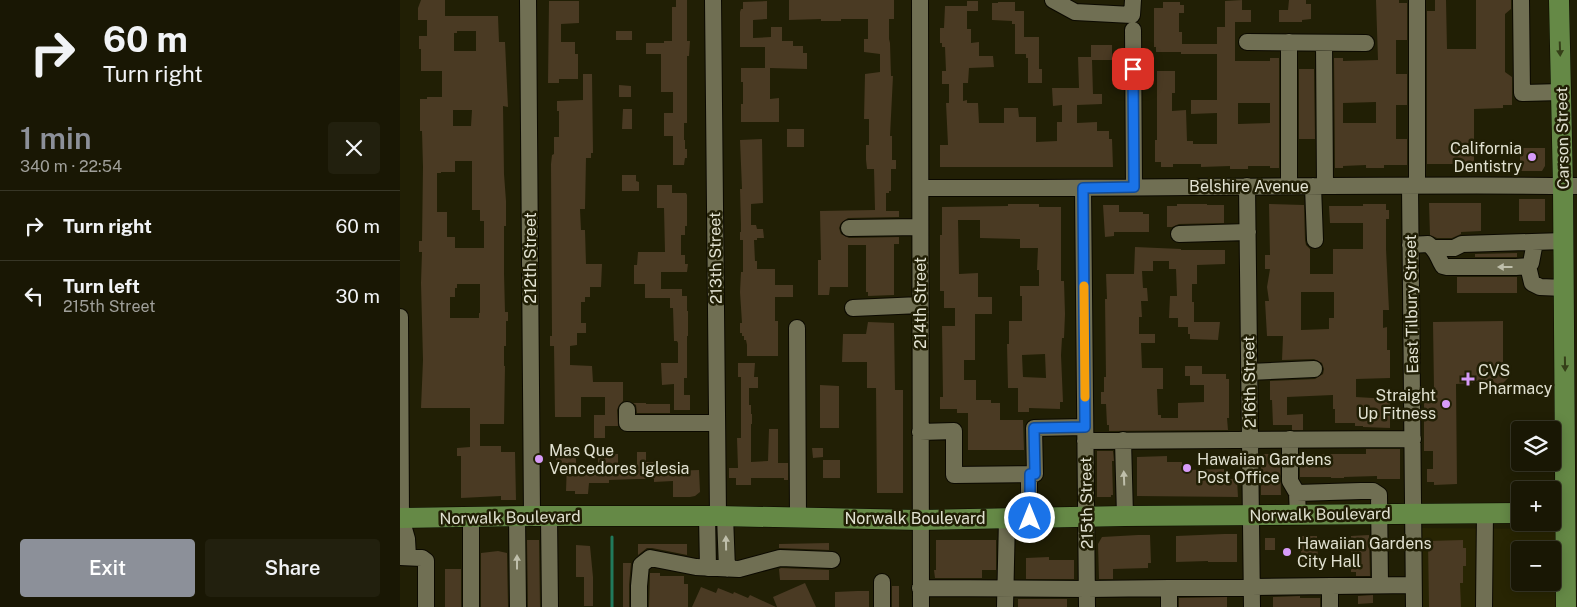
<!DOCTYPE html>
<meta charset="utf-8">
<style>
body{margin:0;font-family:"Public Sans",sans-serif;background:#22200e;color:#f1f3f6;height:100vh;display:flex;flex-direction:column;font-size:19px;white-space:nowrap}
*{box-sizing:border-box;margin:0}
p{font-size:16px;color:#9f9f9a}
.icon{flex:none;width:28px;height:28px;fill:none;stroke:currentColor;stroke-width:2;stroke-linecap:round;stroke-linejoin:round}
.map{position:relative;flex:1;overflow:hidden}
.drawer{display:flex;flex-direction:column;background:#191704;width:400px}
.drawer>*{flex:none}
.guide{background:#191704;color:#f1f3f6;overflow:hidden}
.fabs{position:absolute;left:1111px;top:421px;display:grid;gap:10px}
.fabs a{display:grid;place-items:center;width:50px;height:50px;border-radius:5px;background:#191704;box-shadow:0 2px 12px #0003,0 0 0 1px #373626;font-size:25px}
.pin{position:absolute;display:grid;place-items:center;width:42px;height:42px;color:#fff;margin:-21px;border-radius:10px;box-shadow:0 2px 8px #0006}
.me{position:absolute;width:55px;margin:-28px;rotate:0deg;stroke-linejoin:round;filter:drop-shadow(0 0 4px #0008)}
.turn{display:flex;align-items:center;gap:18px;height:105px;padding:0 20px;font-size:22px}
.turn .icon{width:65px;height:65px;stroke-width:2.5}
.turn b{display:block;font-size:35px;line-height:42px}
.round{display:grid;place-items:center;flex:none;width:52px;height:52px;border-radius:5px;background:#22200e}
.overview{display:flex;align-items:center;justify-content:space-between;height:85px;padding:0 20px}
h1{font-size:30px;font-weight:600;line-height:38px;color:#8c9099}
.action{display:flex;gap:10px;margin-top:auto;padding:10px 20px}
.action a{flex:1;height:58px;border-radius:5px;background:#8c9099;color:#fff;font-size:20px;font-weight:600;line-height:58px;text-align:center}
.action a+a{background:#22200e;color:#f1f3f6}
ul{padding:0;list-style:none}
li{display:flex;align-items:center;gap:15px;height:70px;padding:0 20px;border-top:1px solid #373626}
li div{flex:1}
li b{display:block;font-size:19px}
li em{font-style:normal}
main{display:flex;flex:1;min-height:0}
.map>svg:first-child{display:block}
.built{fill:#282503;fill-rule:evenodd}
.lines{fill:none;stroke-linecap:round;stroke-linejoin:round}
.stream{stroke:#217a5c;stroke-width:3}
.building{fill:#4a3a23;fill-rule:evenodd}
.minor-casing{stroke:#0b0900;stroke-width:18}
.major-casing{stroke:#0b0900;stroke-width:21}
.minor{stroke:#706f53;stroke-width:16}
.major{stroke:#658946;stroke-width:20}
.oneway{fill:#353f18}
.oneway2{fill:#bfbfab}
.route-casing{stroke:#114b97;stroke-width:12}
.route{stroke:#1a73e8;stroke-width:9}
.slow{stroke:#f59e0b;stroke-width:9}
.poi-dot{fill:#d79bf9;stroke:#211f05;stroke-width:2}
.labels{text-anchor:middle;stroke-width:5;stroke-linejoin:round;paint-order:stroke}
.street-label{font-size:16px;fill:#e1e1d1;stroke:#211f05}
.poi-label{font-size:16px;fill:#e1e1d1;stroke:#211f05;text-anchor:start}
</style>
<main>
<section class="drawer">
<div class="guide">
<div class="turn"><svg class="icon" aria-label="right" viewBox="0 0 24 24"><path d="M7 20v-9h11M14 6l5 5-5 5"/></svg><div><b>60 m</b>Turn right</div></div>
</div>
<div class="overview"><div><h1>1 min</h1><p>340 m · 22:54</p></div><a class="round"><svg class="icon" aria-label="close" viewBox="0 0 24 24"><path d="M6 6l12 12M18 6L6 18"/></svg></a></div>
<ul>
<li><svg class="icon" aria-label="right" viewBox="0 0 24 24"><path d="M7 20v-9h11M14 6l5 5-5 5"/></svg><div><b>Turn right</b></div><em>60 m</em></li>
<li><svg class="icon" aria-label="left" viewBox="0 0 24 24"><path d="M17 20v-9H6M10 6l-5 5 5 5"/></svg><div><b>Turn left</b><p>215th Street</p></div><em>30 m</em></li>
</ul>
<div class="action"><a>Exit</a><a>Share</a></div>
</section>
<div class="map">
<svg width="1177" height="607" viewBox="0 0 1177 607">
<rect width="100%" height="100%" fill="#211f05"/>
<path class="built" d="M1020,528L1155,529L1156,607H1021ZM1120,550H1152V582H1120Z"/>
<g class="lines">
<path class="stream" d="M212,607V537"/>
</g>
<path class="building" d="M21,0H45V16H98L99,42H105L108,107L103,106L104,174L106,201V226H104V273L105,312H108V321H106V346H104V366H105L104,424H80V446H101V452H115L116,500H101V496L61,498V456H57V448L70,447V408H21L23,360L21,283L22,252H19V241H22L23,167L22,131H20V99H27V97H42V71H21V49H19V36H27V20H18V8ZM57,31H76V51H54V33H57ZM53,110H72L71,126H53ZM55,161H72V210H80V221H84V248H55V237H47V212H37V173H41V172H55ZM57,284H80V313H79V318H50V297H55V288H57Z
M276,0H287V41H290L289,56H287V123H284V140H285V149H287V158H285L284,165H273V136H264V113H273V92H261V54H246V43H264V41H272V7H276Z
M389,0H494V19H489V39L490,43L491,76H493L490,136H492V160H496V169H491V191H489V193H486V211H499V217L448,218L441,223L439,228L441,234L449,238L499,237V244H494V295L468,296V292H466V245H448V287H430L429,295H418V260H421L420,211L475,210L474,169H467L466,160V145H469V119H464L465,74L480,72V54L464,52V39H468V19H441V21H421V19L389,20Z
M842,0V10H851V22H835V61H870V58H879V168H870V166H848V169H830V166L801,167V164H773V167H761V162H755V140H757V71H775V93H772V111L786,110L787,141H793V144H817V113L791,114V100H817V54H781V52H756V47H754V8H763V2H780V5H784V13H779V32H782V44H817V27H825V1ZM838,103H870V123L838,124Z
M889,0H906V4H911V19L902,20V22H879V10H888Z
M976,0H999V3H1007V40H996V74H1007V105H996V139H1007V165H984V168H966V165L943,166V168H935L934,58H943V61L978,60ZM976,102V123H943V103Z
M1035,0H1046L1047,49H1076V0H1111V9L1105,14V72L1112,77V105H1103V108L1074,109V164L1053,166V164H1027V11H1035Z
M149,1H179V23L161,24V42H175V54H178V79H159V83H148Z
M367,1V19L353,20V38L371,37V27H382V41H393V46H403V53H407V69L370,68V99L379,98V122H341V104H343V82H341V68H365V47H340V12L341,9H343V2Z
M567,1H578V11H567Z
M598,2H615V11H624V37H639V69H642V83H628V58H626V54H615V24H612V21L592,20V3H598Z
M545,6H567V29H571V43L579,42V56H593L594,67L569,68L568,83H563V101L567,100V103H578L579,123H604V108H618L619,117H636V142L657,141V122H662V105L653,106L652,88H679L678,57H691V45H712V60H692L693,94H702V104L677,105V123L697,122V131H709V139H712L713,167H540V145H548L546,103H549V84H542V71H546L545,47H542V43H540V28H544Z
M216,31H232V40H216Z
M899,69H914L915,139H899Z
M183,74H192L193,153H191V158H186L185,209H180L181,230H185L186,264H202L201,287H190V297H185V302H181V323H186V333H177V345L170,346V365L192,366L193,382H223V401L219,405L217,410L218,426H205V438H194V415H205V397H181V417H155L154,346H150V336H152L151,164L152,155L154,154V137H159V111H157V101L183,100Z
M219,85L231,86V97H219Z
M223,109H232V129H222Z
M387,129H404V147H387Z
M362,139L363,203L351,204V225H356L357,229H363L364,238H357V240H354L355,261H357V269H375V285H393V297H375V321H378V356H347V345L346,340H344V336H342V333H340V323H342L340,292L341,272H343V240H340V232H341V225L340,189H342L340,140Z
M1120,148H1145V166L1142,171H1120Z
M222,175H236V181L239,182V191H222Z
M257,185H272V193H286L287,195V226H285V235H281V255H285V264H288L287,272H261V289H282V296H287V311H288V336H287V378H284V395H290V410H274V384L262,385L261,363H278V343L277,341H274L273,308H270V298H245V284H234V265H237L238,252H265L264,208H257Z
M1119,199H1145V221H1119Z
M1029,203H1081V231L1061,232V234L1052,238H1037L1030,235Z
M608,204H639V207H661V281H664L665,314L664,338H662L661,355L663,402H660V409L629,408V412H618V388H608L607,344H609V321H622V296H620V286H639V270H637L638,248H620V239L580,238V220H558L559,274L578,273V297H592V314H575V360H564V380H576V400H591V403H600V420H623L624,450H568V413H557V409H540V397H543L542,326H555V308H544V291H540V235H542V207L608,206ZM645,354L646,378L623,377L622,355Z
M777,204H807V205H824V223L779,224L772,227H767V206H777Z
M869,204L904,205L905,240L906,245L910,249V274H933V249H963V223H930L929,206H963V204H986V210H989V219H986V249L989,310H983V328L987,327V350H990V378L956,379V397L990,399V428L963,427V426H955V423H935V409H933V395L887,397V415L903,414V430H892V425H873L872,400H870V381L915,379L923,374L924,369L922,363L914,359L882,360L883,336H867L865,301H869L867,287L870,269H865V255H870ZM901,292H934V318H929V329L901,330Z
M703,205H719V212H743V214H749V232H714V236L705,237Z
M735,247L781,249V250H825V264L797,265V284H792V302H794V322H820L818,340L790,339V334H788V327H778V318H769L770,296H777L776,269H769V261H753V271H742L743,288H747L748,301H741L742,317H739V334H755V343H741L742,368H763V389H757L758,415H761V418H778V403L804,402V385H790V376H785V366H802V374H826V379H829V418H827L828,430L709,431V425H707L706,404H701V392H704V377H706L705,299H707L706,274H734Z
M1117,253V257H1075V254Z
M1057,277H1117V293H1057Z
M1103,321V372L1109,377L1099,387L1093,381H1073V383L1056,384L1057,484L1034,485V482H1027V469H1033V451H1024V390H1034L1033,322Z
M468,322L494,323L495,390H503V493H477L476,388H467V362H442L443,334H466Z
M338,363H355L354,377H358V388H349V405H351V414H352V424H351V462L368,461L369,429H378V463H388V480H384V478H351V485H336V478H329V468H338L337,438H341V377H338Z
M420,385L439,386V428H420Z
M233,403H246V404H270V413H237L236,405Z
M156,448H176V466H198V454H218V465H237V452H246V462H256V464H261V466H265V469H267V471L299,470L300,492L295,496L290,497H273V481L254,482V479H237L209,480V483H189L188,494H175V491H166L167,463H156Z
M412,448H423V457L413,458Z
M966,449H1000V479H977V476L944,477V478H931V477H900V454H966Z
M697,451H713L714,461H712L713,495H711V497H697Z
M861,454H880L881,495H861Z
M767,456V462H782V464H786V470L824,469V479H837L838,497L737,496V457Z
M423,460H440V478H423Z
M824,534H837V562H808V561L776,562V536Z
M738,535H750L751,563H748V568L713,569V579H699L698,544L702,537Z
M969,535L970,576H956V572H951V536Z
M901,536H917L918,560L901,561Z
M865,538H875V550H865Z
M127,540H139L140,607H128Z
M536,540H596V570H582V578H535L534,570H536Z
M1063,540V548H1066V566H1063V583H1060L1061,607H1029L1028,541Z
M429,543V550L379,548V544Z
M238,544H287V555L252,548H247L238,555Z
M176,545L190,546L193,577V606H184V577H176Z
M98,551L107,553L108,607H81V553Z
M649,557V560H674V579H626V558Z
M223,563H231L229,585V607H223Z
M381,568L429,570V580H380L379,569Z
M45,569H61V607H45Z
M250,573H260V576H284V584H288V607H249Z
M405,583L416,607H377L373,597Z
M492,586H499V607H492Z
M301,587L316,593L318,588L333,594L334,592L348,598L350,595L376,607H292Z
M457,591H469V607H435V592Z
M973,595V603L958,604V596Z
M900,596V598H920V607H873V597Z
M827,597V607H779V598Z
M618,599H667V607H618Z"/>
<g class="lines">
<defs>
<path id="minor" d="M128,0L132,516
M313,0L318,516
M520,0L521,607
M653,0L675,12L732,15L733,0
M1121,0L1122,93L1161,92
M733,30L734,187
M847,42L966,43
M889,42V186
M924,43L925,186
M1017,185V0
M847,186L852,607
M913,186L915,240
M1010,186L1014,607
M521,188C739,189 958,184 1177,186
M683,189L687,607
M449,228L520,227
M779,234L848,232
M1010,245L1028,244C1038,251 1037,257 1043,266L1047,267H1116L1128,266L1131,263L1135,242
M1033,248H1054L1062,244L1164,241
M1128,266L1132,283L1140,287L1164,288
M453,308L520,305
M0,317L1,518L7,539L8,557
M397,328L398,517
M849,372L914,369
M227,410V423H317
M520,432L554,431V475L635,474L634,428L685,427
M890,439V481L897,493L898,515
M723,440L725,516
M685,441L1013,439
M629,474V517
M897,493L961,491H973L979,495L980,585
M117,516L118,607
M149,516L150,607
M307,516L308,568
M325,516L327,569
M0,557L22,558L26,561V607
M930,586V607
M520,588L687,589L1013,585
M769,588V607
M71,607V517
M239,607V586L241,565L250,558L296,567L339,569L380,558L432,560
M482,607V582
M605,607L607,518
M1084,607L1085,513"/>
<path id="major" d="M1159,0L1163,186L1166,607
M0,518L132,516H318L520,520L725,516L1120,513"/>
</defs>
<use href="#minor" class="minor-casing"/>
<use href="#major" class="major-casing"/>
<use href="#minor" class="minor"/>
<use href="#major" class="major"/>
</g>
<defs><path id="oneway-solid" d="M-6-.8H1V-3.2L6.5 0L1 3.2V.8H-6Z" transform="scale(1.25)"/></defs>
<g class="oneway">
<use href="#oneway-solid" transform="translate(1160 49) rotate(88)"/>
<use href="#oneway-solid" transform="translate(1165 364) rotate(89)"/>
</g>
<g class="oneway2">
<use href="#oneway-solid" transform="translate(1105 267) rotate(-180)"/>
<use href="#oneway-solid" transform="translate(724 478) rotate(-92)"/>
<use href="#oneway-solid" transform="translate(326 543) rotate(-91)"/>
<use href="#oneway-solid" transform="translate(117 562) rotate(-90)"/>
</g>
<g class="lines">
<defs>
<path id="route" d="M630,518V474H635L634,428L685,427L683,188L734,187L733,69"/>
</defs>
<use href="#route" class="route-casing"/>
<use href="#route" class="route"/>
<path class="slow" d="M684,286L685,397"/>
</g>
<g class="poi-dot">
<circle cx="1132" cy="157" r="5"/>
<path d="M1065.5 371.5h5v5h5v5h-5v5h-5v-5h-5v-5h5z"/>
<circle cx="1046" cy="404" r="5"/>
<circle cx="139" cy="459" r="5"/>
<circle cx="787" cy="468" r="5"/>
<circle cx="887" cy="552" r="5"/>
</g>
<g class="labels">
<g class="street-label">
<text transform="translate(1162 138) rotate(-91)" y="6">Carson Street</text>
<text x="849" y="192">Belshire Avenue</text>
<text transform="translate(130 258) rotate(-90)" y="6">212th Street</text>
<text transform="translate(315 258) rotate(-91)" y="6">213th Street</text>
<text transform="translate(520 303) rotate(-90)" y="6">214th Street</text>
<text transform="translate(1011 304) rotate(-91)" y="6">East Tilbury Street</text>
<text transform="translate(849 382) rotate(-91)" y="6">216th Street</text>
<text transform="translate(686 503) rotate(-91)" y="6">215th Street</text>
<text transform="translate(920 514) rotate(-1)" y="6">Norwalk Boulevard</text>
<text transform="translate(110 517) rotate(-1)" y="6">Norwalk Boulevard</text>
<text x="515" y="524">Norwalk Boulevard</text>
</g>
<g class="poi-label">
<text x="1122" y="154" text-anchor="end">California<tspan x="1122" dy="18">Dentistry</tspan></text>
<text x="1078" y="376">CVS<tspan x="1078" dy="18">Pharmacy</tspan></text>
<text x="1036" y="401" text-anchor="end">Straight<tspan x="1036" dy="18">Up Fitness</tspan></text>
<text x="149" y="456">Mas Que<tspan x="149" dy="18">Vencedores Iglesia</tspan></text>
<text x="797" y="465">Hawaiian Gardens<tspan x="797" dy="18">Post Office</tspan></text>
<text x="897" y="549">Hawaiian Gardens<tspan x="897" dy="18">City Hall</tspan></text>
</g>
</g>
</svg>
<div class="fabs">
<a><svg class="icon" aria-label="layers" viewBox="0 0 24 24"><path d="M12 4l9 5-9 5-9-5zM3 14l9 5 9-5"/></svg></a>
<a>+</a>
<a>−</a>
</div>
<div class="pin" style="left:733px;top:69px;background:#d93025"><svg class="icon" aria-label="arrive" viewBox="0 0 24 24"><path d="M6 21V4h12l-3 4 3 4H6"/></svg></div>
<svg class="me" style="left:630px;top:518px" viewBox="-20 -20 40 40"><circle r="17" fill="#1a73e8" stroke="#fff" stroke-width="3"/><path d="M0-11L8 9 0 5-8 9z" fill="#fff"/></svg>
</div>
</main>
